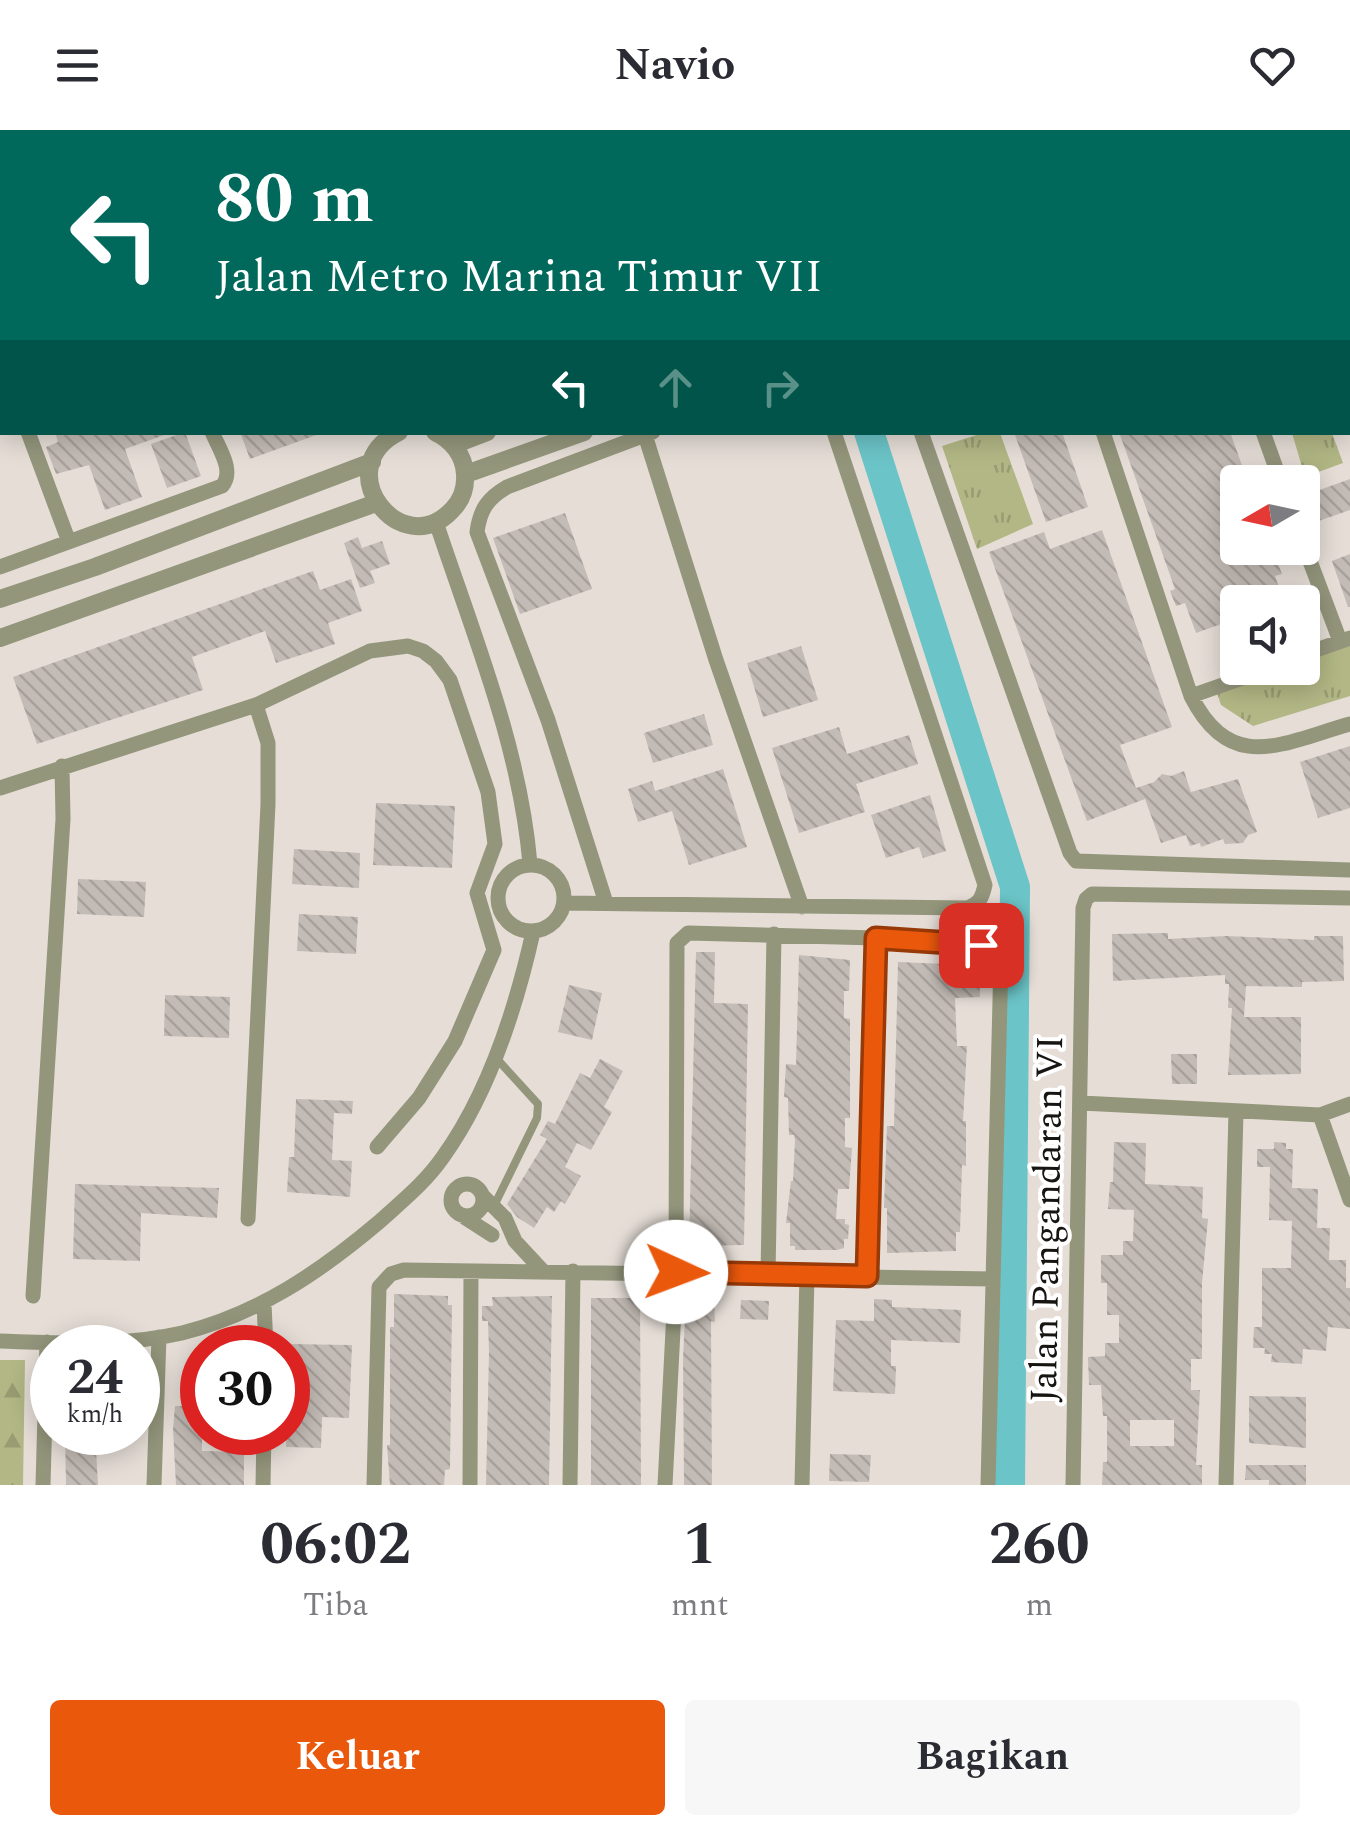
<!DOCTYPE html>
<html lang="id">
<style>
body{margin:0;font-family:Spectral,serif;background:#f7f7f7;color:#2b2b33;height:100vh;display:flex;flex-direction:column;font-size:38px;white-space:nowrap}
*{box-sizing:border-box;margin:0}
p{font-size:32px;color:#7c7c81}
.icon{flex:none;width:55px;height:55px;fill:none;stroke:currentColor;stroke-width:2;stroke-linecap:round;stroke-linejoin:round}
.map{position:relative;height:1355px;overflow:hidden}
.drawer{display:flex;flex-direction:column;background:#fff;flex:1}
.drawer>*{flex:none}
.hud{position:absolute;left:0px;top:0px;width:1350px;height:305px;box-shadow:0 5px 25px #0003;background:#00695c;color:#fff;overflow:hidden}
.needle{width:65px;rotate:261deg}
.tools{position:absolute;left:1220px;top:335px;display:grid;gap:20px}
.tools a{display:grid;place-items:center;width:100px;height:100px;border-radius:10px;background:#fff;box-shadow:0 5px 25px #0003;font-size:50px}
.speed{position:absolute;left:30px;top:1195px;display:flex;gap:20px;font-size:50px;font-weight:700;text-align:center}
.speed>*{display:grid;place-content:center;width:130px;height:130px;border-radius:50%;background:#fff;box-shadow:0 5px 25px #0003;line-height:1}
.speed small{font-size:25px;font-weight:400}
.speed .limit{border:15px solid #d22;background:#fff;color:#111}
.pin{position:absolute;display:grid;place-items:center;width:85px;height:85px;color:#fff;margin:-42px;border-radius:20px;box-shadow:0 5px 15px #0006}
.me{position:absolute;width:110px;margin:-55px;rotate:92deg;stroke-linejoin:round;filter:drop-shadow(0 0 8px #0008)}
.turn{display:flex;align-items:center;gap:35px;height:210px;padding:0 50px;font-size:45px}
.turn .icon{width:130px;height:130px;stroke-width:2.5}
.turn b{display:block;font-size:70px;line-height:85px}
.lanes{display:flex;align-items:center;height:95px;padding:0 50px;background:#0003;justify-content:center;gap:50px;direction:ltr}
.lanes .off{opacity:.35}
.eta{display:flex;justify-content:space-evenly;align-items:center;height:170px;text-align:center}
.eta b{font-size:60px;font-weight:700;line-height:70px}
.cta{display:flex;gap:20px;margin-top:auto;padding:20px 50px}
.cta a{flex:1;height:115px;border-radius:10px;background:#ea580c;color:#fff;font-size:40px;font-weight:700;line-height:115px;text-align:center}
.cta a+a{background:#f7f7f7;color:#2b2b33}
header{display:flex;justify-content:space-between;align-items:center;height:130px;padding:0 50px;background:#fff;font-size:45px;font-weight:700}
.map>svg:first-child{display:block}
.grass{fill:url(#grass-tufts)}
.forest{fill:url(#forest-firs)}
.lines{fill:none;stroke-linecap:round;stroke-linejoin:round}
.river{stroke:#6bc4c7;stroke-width:30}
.building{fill:url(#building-back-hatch);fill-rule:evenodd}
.service{stroke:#93967b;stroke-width:8}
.minor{stroke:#93967b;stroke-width:15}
.tertiary{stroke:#93967b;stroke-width:18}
.route-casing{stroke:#983908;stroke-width:25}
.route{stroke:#ea580c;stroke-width:18}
.labels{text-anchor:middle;stroke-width:8;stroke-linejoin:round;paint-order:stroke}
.street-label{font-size:38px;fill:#171512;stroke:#fff}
</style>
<header><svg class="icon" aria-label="menu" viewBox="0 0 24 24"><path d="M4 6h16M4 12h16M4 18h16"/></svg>Navio<svg class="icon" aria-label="heart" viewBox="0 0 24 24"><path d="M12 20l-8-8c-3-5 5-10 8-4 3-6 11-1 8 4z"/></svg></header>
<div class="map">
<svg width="1350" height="1355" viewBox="0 0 1350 1355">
<defs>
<pattern id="grass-tufts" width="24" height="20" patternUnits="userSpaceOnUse" patternTransform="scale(2.5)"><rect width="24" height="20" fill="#b2b785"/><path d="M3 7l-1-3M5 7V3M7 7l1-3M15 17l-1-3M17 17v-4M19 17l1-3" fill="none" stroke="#989c72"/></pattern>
<pattern id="forest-firs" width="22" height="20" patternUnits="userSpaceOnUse" patternTransform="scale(2.5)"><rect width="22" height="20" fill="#b2b785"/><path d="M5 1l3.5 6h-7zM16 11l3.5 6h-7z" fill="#989c72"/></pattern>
<pattern id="building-back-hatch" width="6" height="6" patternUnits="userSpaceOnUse" patternTransform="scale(2.5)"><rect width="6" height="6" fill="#c3bbb5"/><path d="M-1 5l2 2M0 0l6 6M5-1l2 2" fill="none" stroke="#a7a09b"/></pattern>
</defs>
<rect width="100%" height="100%" fill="#e5ddd6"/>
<path class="grass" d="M986,302L1000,303L1033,394L977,419L942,316Z
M1292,303H1332L1343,333L1305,347Z
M1350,514V566L1253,596L1221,575L1215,557L1276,538H1302L1303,529Z"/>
<path class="forest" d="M0,1230H25L23,1355H0Z"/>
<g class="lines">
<path class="river" d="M769,0L770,2
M869,302L1015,757L1010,1355"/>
</g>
<path class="building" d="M55,302H166L167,304L125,319L142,367L105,380L89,335L56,344L46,317L58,312Z
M185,302L201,346L167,358L151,314Z
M240,302H318L319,304L250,329Z
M1014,302H1062L1088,377L1046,392Z
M1119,302H1230L1248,352H1238V418H1272L1282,444L1275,446L1284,472H1238V488L1196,503L1185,473L1176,476L1170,461L1175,459Z
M1350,349V380L1313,393L1303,366Z
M565,383L592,459L520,484L493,408Z
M1102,400L1172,597L1120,615L1136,658L1154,652L1162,644L1171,646L1184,641L1191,662L1238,649L1257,702L1248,705L1243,713L1225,714L1223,709L1201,717L1200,713L1190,716L1186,705L1161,713L1145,669L1087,691L989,422L1044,402L1050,419Z
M358,407L362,418L382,411L390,434L370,441L375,453L360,458L344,413Z
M1350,424V477H1348L1332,431Z
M313,441L320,460L351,449L362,481L328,493L335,514L276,533L265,501L192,527L203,560L37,614L13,547Z
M801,516L818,570L763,587L747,533Z
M704,584L713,615L653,633L644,603Z
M839,597L847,624L909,605L918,634L856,654L865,682L799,703L772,618Z
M1350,616V678L1318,688L1300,632Z
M723,639L747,717L689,735L672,681L638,692L628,659L652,651L655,661Z
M930,665L946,721L923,728L919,717L886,728L871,685Z
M376,673L455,676L452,738L373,735Z
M294,719L360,723L359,758L292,754Z
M78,749L146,752L144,787L77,784Z
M299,784L358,787L356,824L297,821Z
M1168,803V809L1226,806L1314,810V806H1343L1344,851L1302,852V857L1246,856L1244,887H1301V944L1228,945L1232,878H1228L1229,854H1225V845L1113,851L1112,804Z
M696,822H715L714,873L748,874L744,1115L689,1116Z
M799,825L850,830L849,861H844V888L850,889V988H845V1017L852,1018L849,1059H838L836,1089H845V1094L849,1095L848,1109H844V1118L837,1120H795V1116H790V1093H786L791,1051H793L795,1010L794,1005H789L788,968L784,967L786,934L796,935Z
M898,832L946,834V836L979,835L980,867L955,868L957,916H967L963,991H966V1036L962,1035L960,1102H956V1121L887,1123V1078H884L887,996H894Z
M569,855L602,863L592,910L558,902Z
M165,865L230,867L229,908L164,906Z
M1171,924H1197V954H1172Z
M600,929L623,941L604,977L612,982L591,1020L577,1013L565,1037L581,1046L565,1074L561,1071L554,1082L547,1077L534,1098L517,1087L507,1074L547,1009L540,1005L548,991L555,994L580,943L590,948Z
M296,969L353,971L352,984L334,983L332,1030L352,1031L350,1067L287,1062L289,1027H294Z
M1114,1012L1146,1013L1145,1054L1203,1057L1202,1088L1208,1089L1202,1153V1229H1191V1260H1200L1196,1335H1202V1355H1102L1103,1332H1107V1286H1103L1101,1255H1089L1088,1227L1105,1226V1213H1119V1185H1107V1153H1101V1125H1123V1111H1133L1134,1080L1108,1079L1110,1052H1113ZM1130,1290H1174V1316H1130Z
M1274,1012L1286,1013V1019H1293L1292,1058L1318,1059L1317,1098H1330L1329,1130H1346V1158H1350V1199L1328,1197L1326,1221L1303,1219L1302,1234L1271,1232L1272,1224H1264L1265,1218H1253L1254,1197H1262V1138H1291L1292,1091L1269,1090L1270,1037H1257V1019H1274Z
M75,1054L219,1058L217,1088L141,1083L140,1131L73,1129Z
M394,1164L448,1166V1175H452L450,1339L445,1340L444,1355H390L387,1315H390V1197H394Z
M552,1166L549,1355H486L489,1222L488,1191H482V1176H493L492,1167Z
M591,1168H640L641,1355H591Z
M686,1169H710V1173H714L715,1192L711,1191L712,1355H684L683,1228Z
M874,1169L892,1170V1177L961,1180L960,1213L891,1210V1236H896L895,1264L833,1261L836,1190L874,1191Z
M741,1170L769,1171L768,1190L740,1189Z
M289,1214L352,1215L349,1288L322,1287L321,1318L286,1317Z
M202,1249V1321L244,1322V1355H176L173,1299L175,1276H182L181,1250Z
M1249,1266L1306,1267V1318L1249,1313Z
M65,1302H95L98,1355H66Z
M830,1324L871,1325L869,1352L829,1351Z
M1246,1335H1306V1355H1269V1350H1245Z"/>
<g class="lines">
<path class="service" d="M494,1076L537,988L538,974L497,929"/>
<path class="minor" d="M308,0L309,2
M729,0L730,2
M1278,0V2
M1311,0L1312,2
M276,2L279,0
M0,99H2
M1348,136H1350
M28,302L69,412
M921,302L1070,723L1076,731L1350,740
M1103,302L1191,566C1231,645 1282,613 1350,594
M1263,302L1281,352
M645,305L716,530L802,777
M436,392C473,504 520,616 530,734
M1302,410L1340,511
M0,437L222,356C235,341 219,319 212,302
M1302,525L1350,508
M1191,566L1271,538
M0,658L256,575L370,521L408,516L423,521L436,531L450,550L488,662L495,714L477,763L494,820L455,911L419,968L377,1017
M498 768a33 33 0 1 1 66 0a33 33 0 1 1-66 0Z
M565,773L967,778C980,773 982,768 985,755L834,302
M606,773L548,590L477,402C480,379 488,368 507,357L653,302
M1081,973L1320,985L1350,974
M1320,985L1350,1070
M451 1070a16 16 0 1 1 32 0a16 16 0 1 1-32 0Z
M483,1066L505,1088L515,1111L542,1140
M464,1087L492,1105
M248,1089L268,674V613L256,575
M768,1145L774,804
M867,1146L876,808
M33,1166L63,689L62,636
M264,1173L266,1218
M0,1211C61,1213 121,1217 182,1203C258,1184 320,1142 379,1092C402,1071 425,1053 443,1027C489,963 516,878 533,802
M43,1355L47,1212
M154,1355L159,1207
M263,1355L264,1302
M374,1355L379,1157L391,1144L404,1140L993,1149
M470,1355L471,1141
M570,1355L573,1141
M665,1355L676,1142L677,813L688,803L876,808L981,815L992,819L1001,830L988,1355
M802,1355L807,1145
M1073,1355L1083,778L1086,769L1092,764L1350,768
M1226,1355L1236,982"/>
<path class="tertiary" d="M1321,2L1327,0
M1348,25L1350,24
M399,302C327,338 401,434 452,380C461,371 466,358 465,344C464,325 452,310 435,302
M453,315L487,302
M466,344L584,302
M0,469L95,437L372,332
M0,508L376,373"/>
</g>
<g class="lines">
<defs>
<path id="route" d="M676,1142L867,1146L876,808L981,815"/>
</defs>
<use href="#route" class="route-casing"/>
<use href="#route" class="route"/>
</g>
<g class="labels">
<g class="street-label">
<text transform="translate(1046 1089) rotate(-89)" y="13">Jalan Pangandaran VI</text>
</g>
</g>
</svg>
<div class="tools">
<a><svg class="needle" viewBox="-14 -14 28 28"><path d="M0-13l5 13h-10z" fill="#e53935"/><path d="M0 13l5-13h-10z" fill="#7c7c81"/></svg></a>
<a><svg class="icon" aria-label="sound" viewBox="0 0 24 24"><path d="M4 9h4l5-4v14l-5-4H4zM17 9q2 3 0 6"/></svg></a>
</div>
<div class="speed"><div>24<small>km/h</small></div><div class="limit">30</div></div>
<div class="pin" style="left:981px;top:815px;background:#d93025"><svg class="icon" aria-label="arrive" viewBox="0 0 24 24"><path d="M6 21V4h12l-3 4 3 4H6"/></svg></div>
<svg class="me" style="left:676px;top:1142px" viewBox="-20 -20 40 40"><circle r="19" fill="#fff"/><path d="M0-13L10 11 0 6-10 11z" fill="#ea580c"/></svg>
<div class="hud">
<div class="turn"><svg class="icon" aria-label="left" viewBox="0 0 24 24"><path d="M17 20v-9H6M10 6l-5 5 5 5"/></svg><div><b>80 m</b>Jalan Metro Marina Timur VII</div></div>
<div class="lanes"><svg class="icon" aria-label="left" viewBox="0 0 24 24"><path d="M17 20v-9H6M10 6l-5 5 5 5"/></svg><svg class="icon off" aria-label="ahead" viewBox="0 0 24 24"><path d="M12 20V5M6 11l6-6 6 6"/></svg><svg class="icon off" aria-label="right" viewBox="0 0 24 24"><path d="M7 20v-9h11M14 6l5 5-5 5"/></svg></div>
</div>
</div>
<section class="drawer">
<div class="eta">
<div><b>06:02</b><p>Tiba</p></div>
<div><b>1</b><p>mnt</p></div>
<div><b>260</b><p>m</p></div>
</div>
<div class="cta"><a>Keluar</a><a>Bagikan</a></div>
</section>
